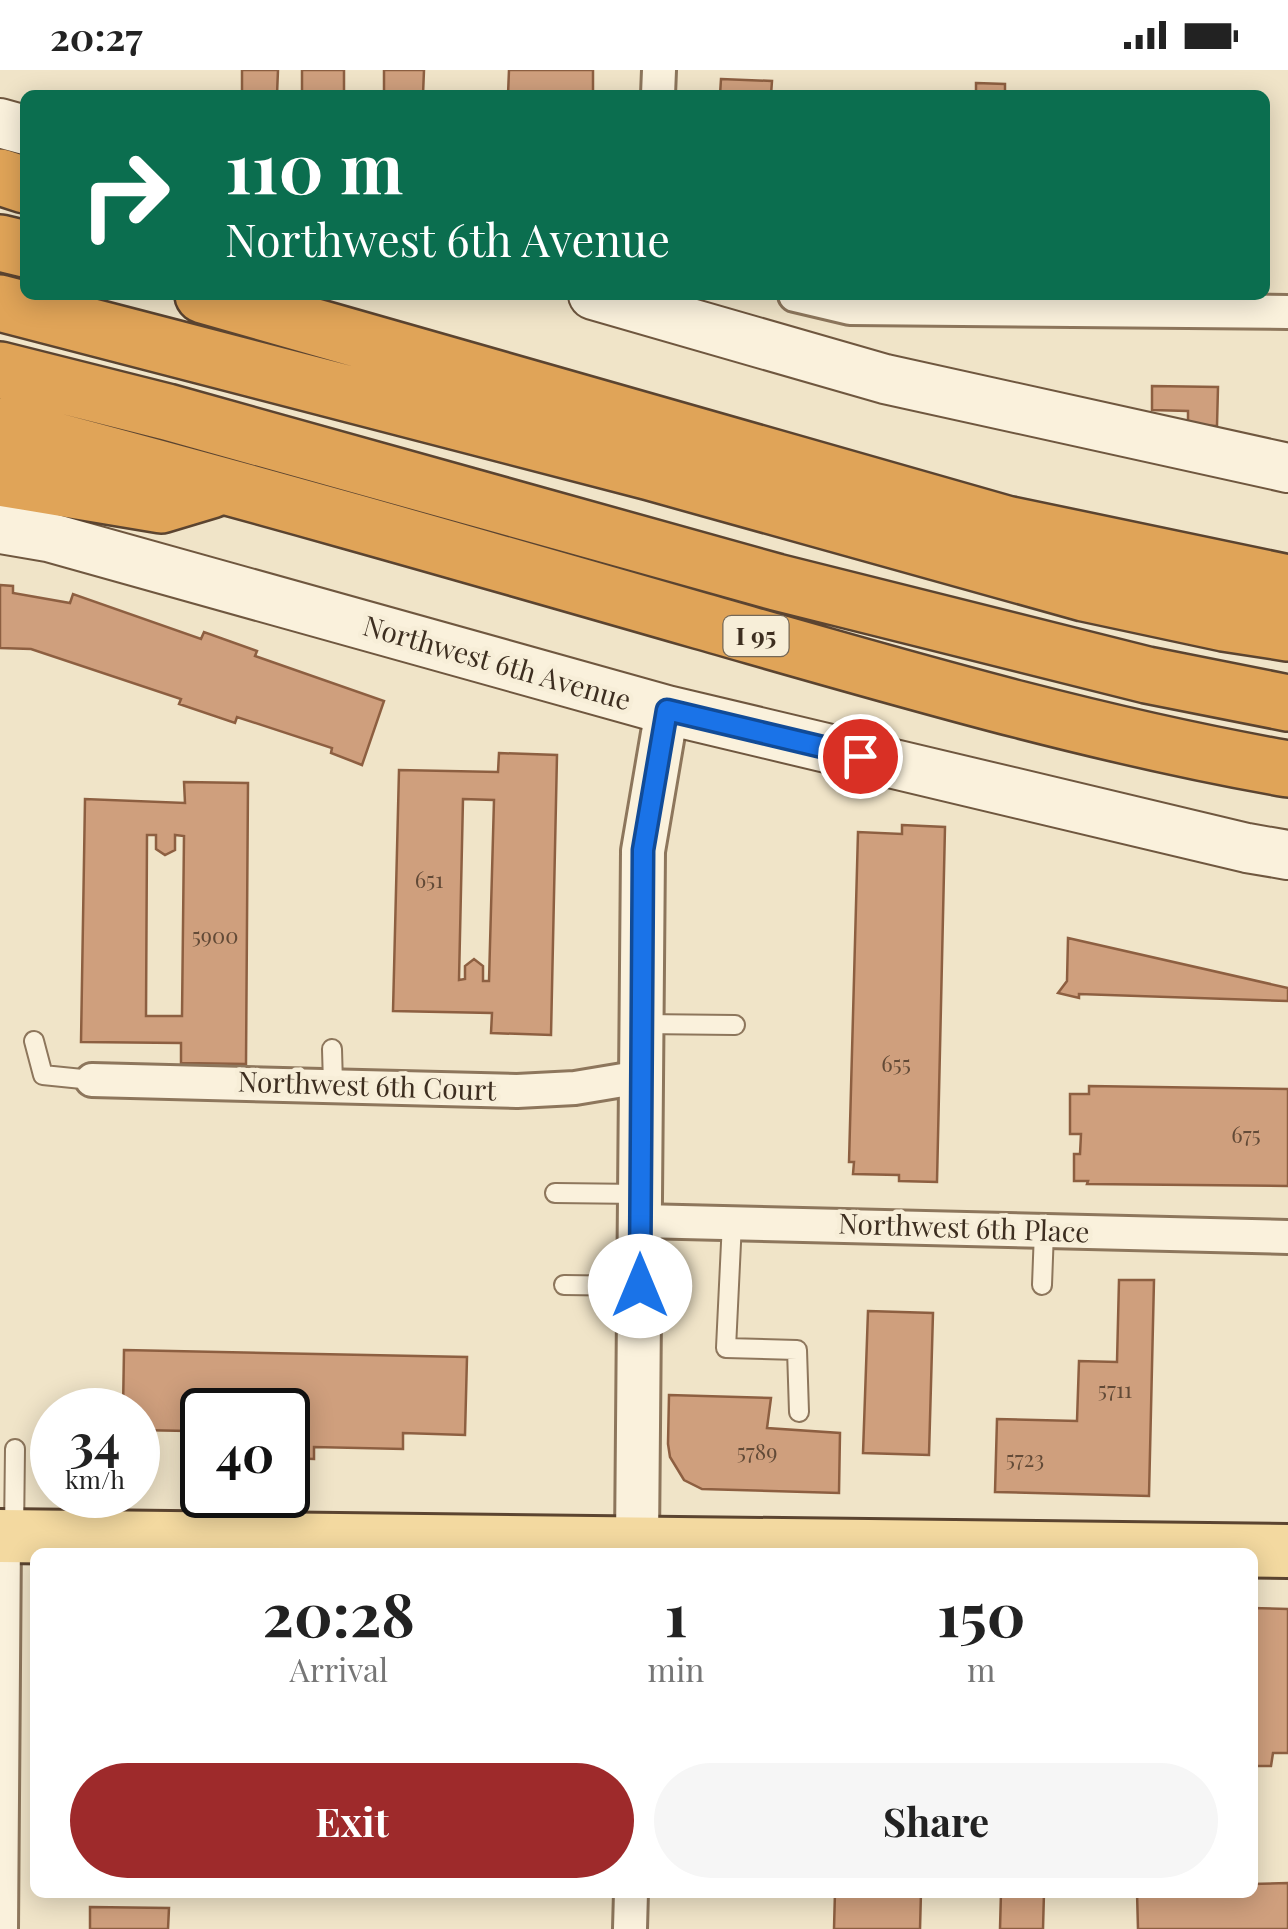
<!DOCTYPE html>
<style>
body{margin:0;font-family:"Playfair Display",serif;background:#f6f6f6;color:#222;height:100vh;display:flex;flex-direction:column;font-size:38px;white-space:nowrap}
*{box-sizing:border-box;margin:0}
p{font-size:32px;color:#767676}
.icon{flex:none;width:55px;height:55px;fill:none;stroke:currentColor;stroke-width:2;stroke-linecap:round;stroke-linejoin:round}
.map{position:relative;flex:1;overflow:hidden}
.details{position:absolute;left:30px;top:1478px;width:1228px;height:350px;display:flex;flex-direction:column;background:#fff;border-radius:15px;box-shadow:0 5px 25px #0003}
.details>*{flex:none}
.guide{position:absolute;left:20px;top:20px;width:1250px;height:210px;border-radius:15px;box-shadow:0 5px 25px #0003;background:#0b6e4f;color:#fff;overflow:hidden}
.speed{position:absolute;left:30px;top:1318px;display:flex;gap:20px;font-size:50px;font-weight:700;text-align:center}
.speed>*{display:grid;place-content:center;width:130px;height:130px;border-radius:50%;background:#fff;box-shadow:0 5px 25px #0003;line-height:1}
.speed small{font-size:25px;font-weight:400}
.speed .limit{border:5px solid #111;border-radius:15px;background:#fff;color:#111}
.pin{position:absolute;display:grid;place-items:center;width:85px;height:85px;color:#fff;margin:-42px;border:5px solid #fff;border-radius:50%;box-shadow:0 2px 10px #0007}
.me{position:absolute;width:110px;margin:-55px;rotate:0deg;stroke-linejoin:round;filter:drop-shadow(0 0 8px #0008)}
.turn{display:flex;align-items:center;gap:35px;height:210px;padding:0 40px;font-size:45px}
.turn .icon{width:130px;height:130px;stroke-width:2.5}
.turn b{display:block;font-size:70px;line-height:85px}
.eta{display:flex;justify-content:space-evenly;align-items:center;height:170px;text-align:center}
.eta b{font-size:60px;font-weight:700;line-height:70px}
.button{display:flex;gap:20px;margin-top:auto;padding:20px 40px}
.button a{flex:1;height:115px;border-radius:60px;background:#9e2a2b;color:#fff;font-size:40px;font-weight:700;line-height:115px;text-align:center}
.button a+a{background:#f6f6f6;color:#222}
.status{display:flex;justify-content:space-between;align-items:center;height:70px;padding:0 50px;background:#fff;direction:ltr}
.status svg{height:28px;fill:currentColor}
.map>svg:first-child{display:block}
.building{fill:#cf9f7d;stroke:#8d5f41;stroke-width:2.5;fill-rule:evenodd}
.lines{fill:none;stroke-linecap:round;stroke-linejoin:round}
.service-casing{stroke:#8d765c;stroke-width:22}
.minor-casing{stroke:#8d765c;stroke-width:38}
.tertiary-casing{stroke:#8d765c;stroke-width:48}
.secondary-casing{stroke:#6f573f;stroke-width:52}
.primary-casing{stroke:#5b4430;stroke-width:58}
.motorway-casing{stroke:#5b4430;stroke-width:60}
.service{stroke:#faf1dc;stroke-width:18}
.minor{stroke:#faf1dc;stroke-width:32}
.tertiary{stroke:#faf1dc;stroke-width:42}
.secondary{stroke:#faf1dc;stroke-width:48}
.primary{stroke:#f3d9a0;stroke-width:52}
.motorway{stroke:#e0a458;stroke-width:55}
.route-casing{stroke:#114b97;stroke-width:25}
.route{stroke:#1a73e8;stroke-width:18}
.labels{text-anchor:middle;stroke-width:9;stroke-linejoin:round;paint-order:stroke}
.number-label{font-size:22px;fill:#624a37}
.shield{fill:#f7eed8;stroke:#756857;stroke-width:2.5}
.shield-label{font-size:25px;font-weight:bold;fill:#3d2e20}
.street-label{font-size:28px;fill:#3d2e20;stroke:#f7eed8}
</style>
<div class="status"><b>20:27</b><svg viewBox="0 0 49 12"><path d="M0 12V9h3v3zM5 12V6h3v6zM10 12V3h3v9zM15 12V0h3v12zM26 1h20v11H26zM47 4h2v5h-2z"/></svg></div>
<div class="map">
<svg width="1288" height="1859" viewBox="0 0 1288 1859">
<rect width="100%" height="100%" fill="#f0e4c8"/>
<path class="building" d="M242,0H278L277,25H242Z
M302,0H344V25H302Z
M384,0H424L423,25H384Z
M509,0H593V25H508Z
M721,9L772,11L771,25H720Z
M976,13L1005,14V25H976Z
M1152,316L1218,317L1217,356L1188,355V341L1152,340Z
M0,515L13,516V523L70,533L73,524L201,569L204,562L257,581L255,586L384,631L362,695L331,683L332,678L237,647L235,653L179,634L181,629L31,579L0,578Z
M499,683L557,685L551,965L491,963L492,943L393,941L399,700L498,702ZM463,729L494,730L489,911H483V896L474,889L465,896V909L459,910Z
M184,712L248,713L246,994L181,993V973L81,972L85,729L185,733ZM147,765H156V779L165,785L175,780V765L184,766L182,946H146Z
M902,755L945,757L937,1112L899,1111V1105L853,1104L854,1092H849L858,762L902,764Z
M1068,868L1288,918V931L1079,924V928L1058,923L1067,911Z
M1089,1016L1288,1019V1116L1087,1114L1088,1111H1074V1084H1080L1081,1064H1070V1024H1089Z
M1119,1210H1154L1149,1426L995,1422L997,1349L1077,1351L1079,1291L1117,1292Z
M868,1241L933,1243L929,1385L863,1383Z
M124,1280L467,1287L465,1365L403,1363V1379L314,1377V1389L288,1388V1340H202V1376H188L189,1361L138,1360V1340H123Z
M669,1325L771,1328L767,1358L840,1363L839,1423L702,1419L684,1410L670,1387L668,1374Z
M1252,1538L1288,1539V1683H1273L1271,1696H1252Z
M1288,1813V1859H1138L1137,1822H1252V1814Z
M835,1822H921L920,1859H834Z
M1001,1822H1044L1043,1859H1000Z
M90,1837L169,1838L168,1859H90Z"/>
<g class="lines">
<defs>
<path id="service" d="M642,954L735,955
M34,971L43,1005L92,1010
M332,979L333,1014
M555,1123L640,1124
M732,1152L726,1278L797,1280L799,1342
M564,1215L638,1216
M1042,1215L1044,1161
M14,1464L15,1379"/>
<path id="minor" d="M658,25L659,0
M795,225L850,238L1288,242
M92,1010L517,1021L575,1018L641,1007
M641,1151L1288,1167
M1,1859L4,1466
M630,1859L631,1822"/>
<path id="tertiary" d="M637,1473L643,781L667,640"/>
<path id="secondary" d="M0,53L25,60
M593,225L885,309L1288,398
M0,459L48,467L667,640L1247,778L1288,785"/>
<path id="primary" d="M0,1466L1288,1481"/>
<path id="motorway" d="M0,107L25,115
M0,173L25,179
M203,225L1006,454L1288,513
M0,233L650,402L1084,523L1224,553L1288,563
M0,300L167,342L776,512L1147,605L1288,633
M0,356C235,417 468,484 701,551C894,606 1089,664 1288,699
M0,408L161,435L211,420"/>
</defs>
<use href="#service" class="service-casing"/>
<use href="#minor" class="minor-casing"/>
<use href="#tertiary" class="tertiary-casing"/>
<use href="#secondary" class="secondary-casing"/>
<use href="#primary" class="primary-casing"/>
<use href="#motorway" class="motorway-casing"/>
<use href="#service" class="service"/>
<use href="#minor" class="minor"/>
<use href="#tertiary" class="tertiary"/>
<use href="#secondary" class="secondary"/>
<use href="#primary" class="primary"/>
<use href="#motorway" class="motorway"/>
</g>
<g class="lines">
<defs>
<path id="route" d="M640,1216L643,780L667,640L860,686"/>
</defs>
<use href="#route" class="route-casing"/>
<use href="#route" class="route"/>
</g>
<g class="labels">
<g class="number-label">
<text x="429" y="818">651</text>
<text x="215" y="874">5900</text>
<text x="896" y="1002">655</text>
<text x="1246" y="1073">675</text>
<text x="1115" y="1328">5711</text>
<text x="757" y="1390">5789</text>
<text x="1025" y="1397">5723</text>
</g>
<rect class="shield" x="723.5" y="546" width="65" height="40" rx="8"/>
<g class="shield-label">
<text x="756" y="575">I 95</text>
</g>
<g class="street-label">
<text transform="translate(497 593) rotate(16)" y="10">Northwest 6th Avenue</text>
<text transform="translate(367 1016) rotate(2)" y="10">Northwest 6th Court</text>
<text transform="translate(964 1158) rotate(2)" y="10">Northwest 6th Place</text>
</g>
</g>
</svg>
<div class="speed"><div>34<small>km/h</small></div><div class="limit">40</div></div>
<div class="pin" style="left:860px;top:686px;background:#d93025"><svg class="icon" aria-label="arrive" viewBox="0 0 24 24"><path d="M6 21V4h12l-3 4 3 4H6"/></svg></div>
<svg class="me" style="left:640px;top:1216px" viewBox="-20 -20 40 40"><circle r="19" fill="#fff"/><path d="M0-13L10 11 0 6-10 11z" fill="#1a73e8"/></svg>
<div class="guide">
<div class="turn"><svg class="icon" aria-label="right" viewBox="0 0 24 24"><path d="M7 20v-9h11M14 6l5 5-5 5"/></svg><div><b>110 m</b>Northwest 6th Avenue</div></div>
</div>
<section class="details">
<div class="eta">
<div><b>20:28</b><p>Arrival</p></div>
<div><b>1</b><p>min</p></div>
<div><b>150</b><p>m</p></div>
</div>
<div class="button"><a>Exit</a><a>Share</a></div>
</section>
</div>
